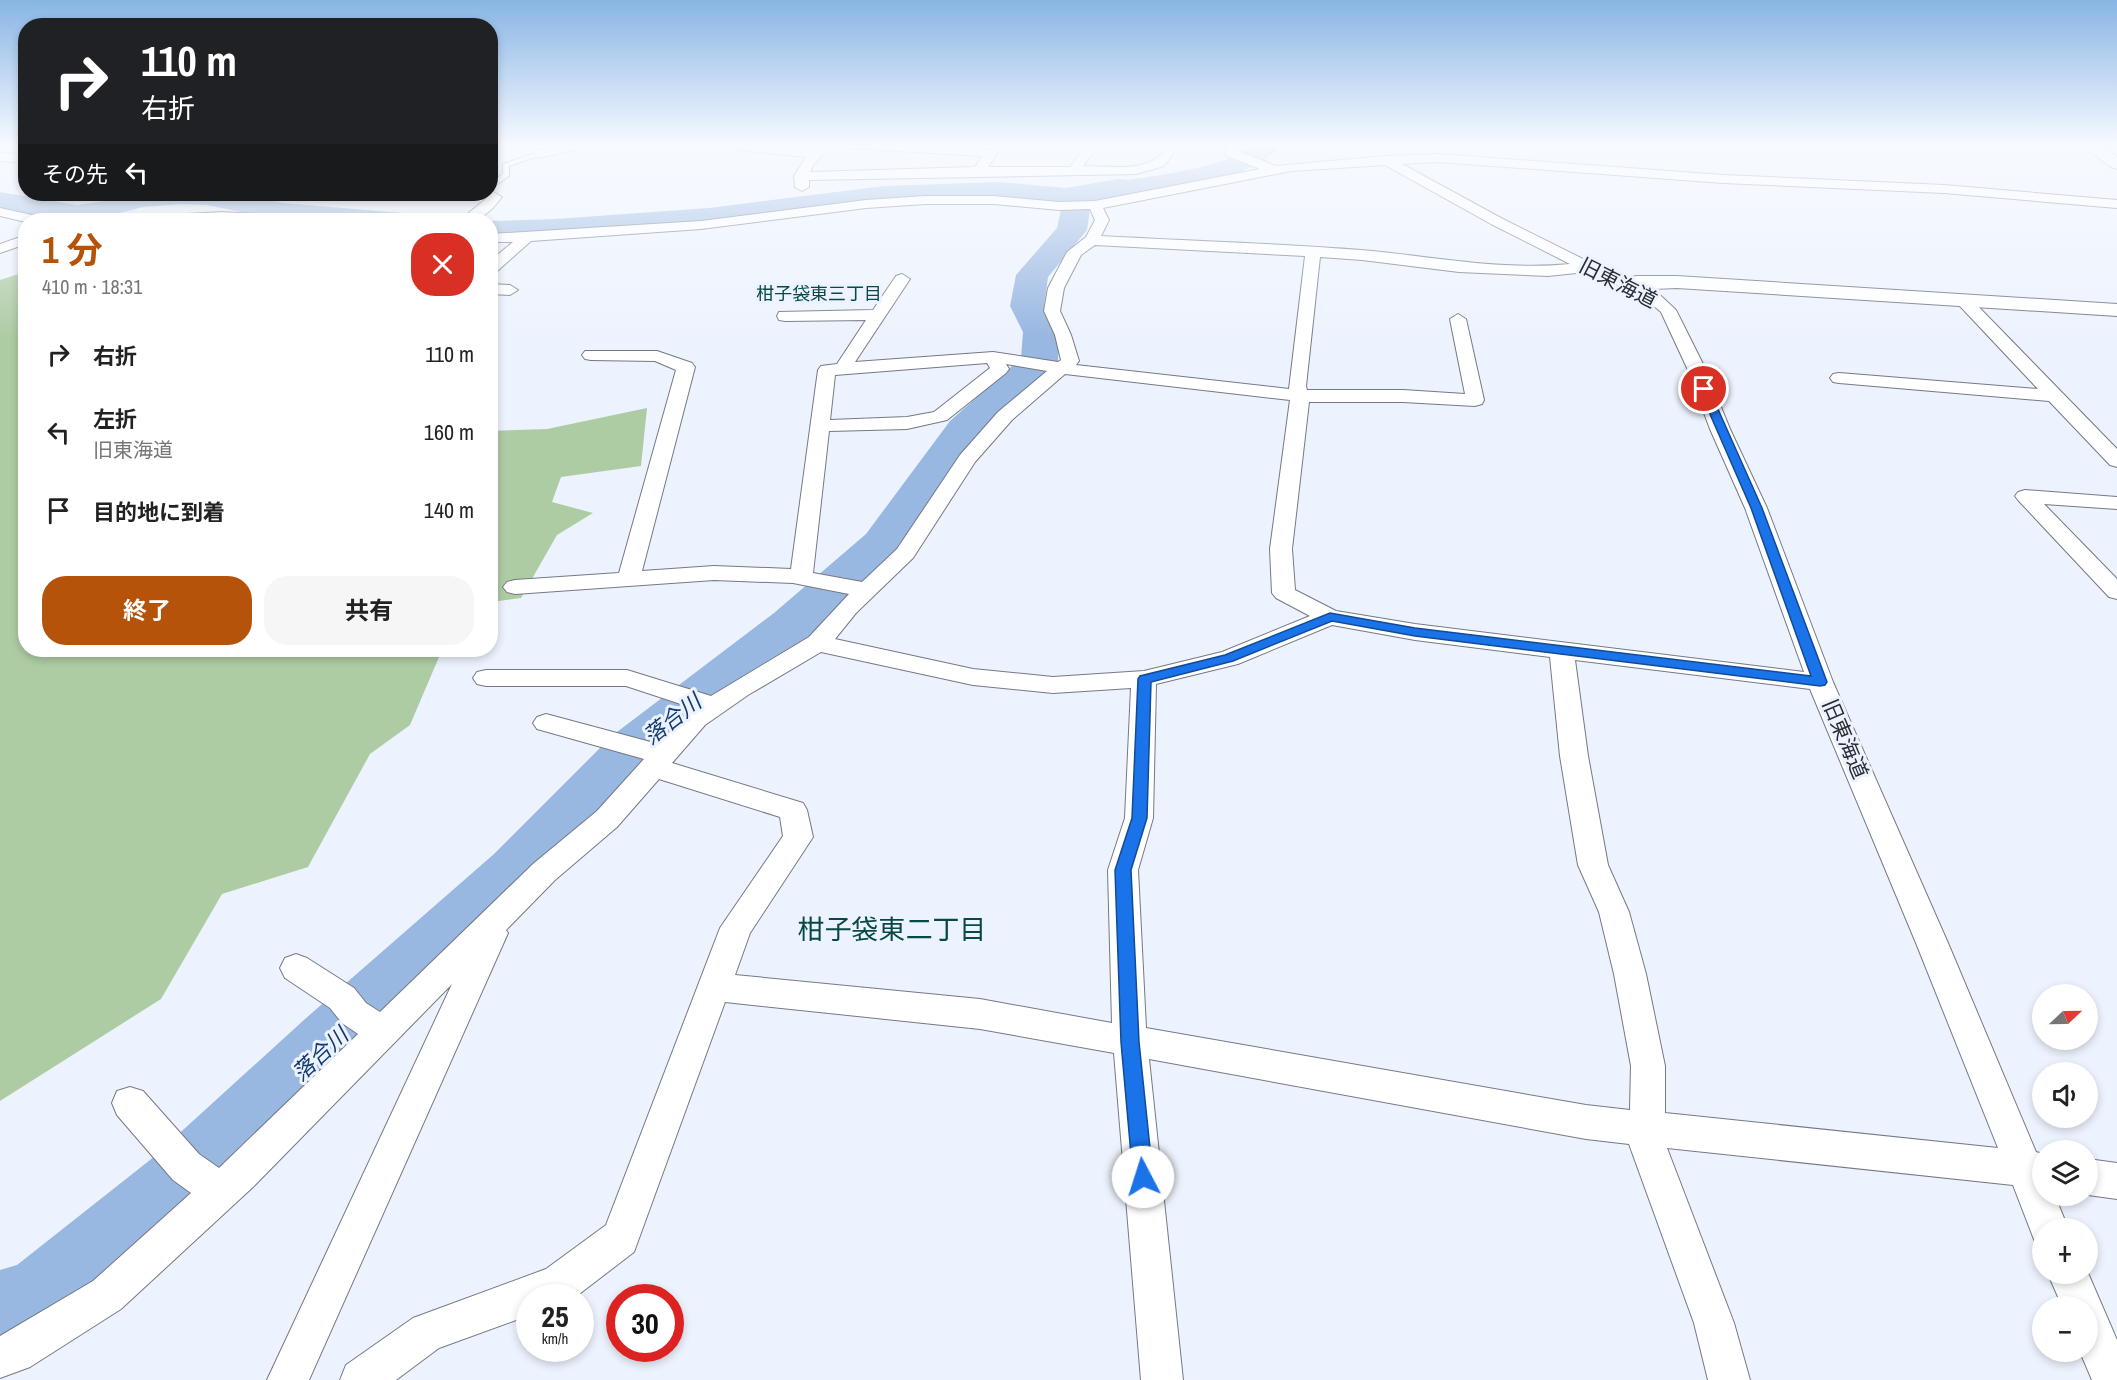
<!DOCTYPE html>
<html lang="ja">
<meta charset="utf-8">
<style>
body{margin:0;font-family:"Archivo Narrow","Noto Sans JP",sans-serif;background:#f6f6f6;color:#222;height:100vh;display:flex;flex-direction:column;font-size:22px;white-space:nowrap}
*{box-sizing:border-box;margin:0}
p{font-size:20px;color:#767676}
.icon{flex:none;width:33px;height:33px;fill:none;stroke:currentColor;stroke-width:2;stroke-linecap:round;stroke-linejoin:round}
.map{position:relative;flex:1;overflow:hidden}
.panel{position:absolute;left:18px;top:213px;width:480px;height:444px;display:flex;flex-direction:column;background:#fff;border-radius:24px;box-shadow:0 3px 9px #0003}
.panel>*{flex:none}
.top-card{position:absolute;left:18px;top:18px;width:480px;height:183px;border-radius:24px;box-shadow:0 3px 9px #0003;background:#202124;color:#fff;overflow:hidden}
.needle{width:39px;rotate:68deg}
.fabs{position:absolute;left:2032px;top:984px;display:grid;gap:12px}
.fabs a{display:grid;place-items:center;width:66px;height:66px;border-radius:50%;background:#fff;box-shadow:0 3px 9px #0003;font-size:30px}
.speed{position:absolute;left:516px;top:1284px;display:flex;gap:12px;font-size:30px;font-weight:700;text-align:center}
.speed>*{display:grid;place-content:center;width:78px;height:78px;border-radius:50%;background:#fff;box-shadow:0 3px 9px #0003;line-height:1}
.speed small{font-size:15px;font-weight:400}
.speed .limit{border:9px solid #d22;background:#fff;color:#111}
.pin{position:absolute;display:grid;place-items:center;width:51px;height:51px;color:#fff;margin:-26px;border:3px solid #fff;border-radius:50%;box-shadow:0 2px 6px #0007}
.me{position:absolute;width:66px;margin:-33px;rotate:355deg;stroke-linejoin:round;filter:drop-shadow(0 0 4px #0008)}
.turn{display:flex;align-items:center;gap:21px;height:126px;padding:0 24px;font-size:27px}
.turn .icon{width:78px;height:78px;stroke-width:2.5}
.turn b{display:block;font-size:42px;line-height:51px}
.then{display:flex;align-items:center;height:57px;padding:0 24px;background:#0003;gap:12px;font-size:22px}
.round{display:grid;place-items:center;flex:none;width:63px;height:63px;border-radius:24px;background:#f6f6f6}
.headline{display:flex;align-items:center;justify-content:space-between;height:102px;padding:0 24px}
h1{font-size:36px;font-weight:700;line-height:45px;color:#b45309}
.action{display:flex;gap:12px;margin-top:auto;padding:12px 24px}
.action a{flex:1;height:69px;border-radius:24px;background:#b45309;color:#fff;font-size:24px;font-weight:700;line-height:69px;text-align:center}
.action a+a{background:#f6f6f6;color:#222}
ul{padding:0;list-style:none}
li{display:flex;align-items:center;gap:18px;height:78px;padding:0 24px}
li div{flex:1}
li b{display:block;font-size:22px}
li em{font-style:normal}
.map>svg:first-child{display:block}
.green{fill:#aecca4}
.lines{fill:none;stroke-linecap:round;stroke-linejoin:round}
.river{fill:#98b7e1;fill-rule:evenodd}
.service-casing{stroke:#747983;stroke-width:2}
.minor-casing{stroke:#747983;stroke-width:2}
.tertiary-casing{stroke:#747983;stroke-width:2}
.service{fill:#fff;fill-rule:evenodd}
.minor{fill:#fff;fill-rule:evenodd}
.tertiary{fill:#fff;fill-rule:evenodd}
.route{fill:#1a73e8;stroke:#114b97;stroke-width:1.5}
.labels{text-anchor:middle;stroke-width:6;stroke-linejoin:round;paint-order:stroke}
.far-neighbourhood-label{font-size:18px;fill:#084946;stroke:#edf3fe}
.street-label{font-size:21px;fill:#2a2c30;stroke:#edf3fe}
.water-label{font-size:22px;font-style:italic;fill:#133b6f;stroke:#edf3fe}
.near-neighbourhood-label{font-size:27px;fill:#084946;stroke:#edf3fe}
</style>
<div class="map">
<svg width="2117" height="1380" viewBox="0 0 2117 1380">
<rect width="100%" height="100%" fill="#edf3fe"/>
<path class="green" d="M25,272L26,650H442L410,725L370,754L308,867L222,894L161,999L0,1101V280Z
M647,408L641,466L561,477L552,502L593,513L557,535L521,598L491,602L490,431L547,429Z"/>
<g class="lines">
<path class="river" d="M1253,144H1281C1252,186 1139,193 1091,201L1087,230L1048,277L1044,306L1059,332L1058,361L1052,369L978,439L898,554L810,635L653,763L538,890L355,1065L206,1214L71,1330L0,1356V1270L17,1265L150,1160L305,1019L494,854L613,735L774,613L866,534L950,421L1021,358L1023,332L1010,306L1016,275L1057,228L1062,205L999,200L884,204L709,226L555,237L490,239V221L555,219L709,208L884,186L999,182L1066,188L1118,179L1129,180C1164,174 1225,168 1253,144Z
M0,192L77,205L104,201L128,194H237L283,203L414,214L418,220H281L207,205L181,204L143,207L92,220H63L0,210Z"/>
<defs>
<path id="service" d="M539,152L541,155L509,166V176L490,189V183L503,174V164Z"/>
<path id="minor" d="M567,144H587L585,147L539,158L533,154L535,151Z
M737,144L812,150L819,144H832L814,164L810,172L975,167L982,156L847,148L841,144H899L995,150L997,153L988,167H1070L1088,144H1100L1083,166C1115,166 1151,175 1169,144H1181L1164,166L1136,174L809,180V187L802,191L795,187L794,176L806,157L742,150L738,149Z
M1222,144H1239L1238,151L1276,166L1385,156L1438,154L1723,175L1944,185L2117,200V208L1944,193L1723,183L1438,162L1402,164L1501,218L1593,264L1635,281L1660,295L1676,310L1705,368L1730,429L1767,508L1833,682L1948,943L2036,1152L2043,1154V1196H2055L2068,1228H2043V1245L2035,1242L2013,1185L1667,1148L1734,1323L1750,1380H1708L1694,1323L1629,1144L1586,1139L1149,1059L1183,1380H1141L1114,1053L980,1029L725,1002L634,1252L574,1298H530V1315L439,1348L396,1380H340L346,1365L413,1318L546,1269L606,1225L720,928L783,836L780,817L659,779L617,827L555,880L506,930L508,933L309,1380H267L452,984L253,1187L121,1309L30,1367L0,1378V1336L93,1281L191,1193L173,1180L117,1115L112,1103L117,1091L130,1087L143,1091L199,1154L219,1168L358,1034L342,1023L330,1008L285,978L280,968L285,958L296,954L307,958L354,988L366,1003L380,1012L533,864L597,811L644,759L537,729L533,723L537,717L546,714L658,744L693,708L626,686H486L477,684L473,678L477,672L486,670H627L711,696L809,637L849,594L793,583L714,580L515,594L507,592L503,587L507,582L515,580L619,573L676,370L655,361L591,360L585,359L582,355L585,351H657L692,363L695,367L642,571L714,566L791,569L818,370L821,366L837,364L866,320L785,321L779,320L777,316L779,312L873,310L896,276L902,274L910,279L855,362L993,352L1058,362L1061,360L1055,335L1044,311L1048,288L1067,252L1086,237L1095,220L1090,209L1059,210L993,204H926L866,208L701,229L531,241L495,273L490,275V261L513,242H490V234L701,221L866,200L926,196H993L1059,202L1095,201L1260,169L1227,156L1225,153L1227,147ZM1385,165L1491,224L1570,264C1500,271 1431,256 1361,250C1275,243 1188,241 1101,236L1109,220L1103,208L1291,171ZM1095,245L1305,256L1289,389L1076,365L1079,361L1071,335L1060,311L1064,288L1081,255ZM1320,257L1362,260L1459,272L1548,276L1586,272L1623,287L1648,301L1661,312L1687,368L1710,429L1745,508L1804,672L1415,624L1336,611L1295,590L1292,549L1309,402H1403L1475,406L1482,404L1484,400L1466,319L1458,314L1450,319L1465,394L1403,390H1307L1306,386ZM987,363L990,368L934,412L907,417L830,420L835,375ZM1006,364L1047,371L998,412L960,455L897,549L862,582L813,573L829,431L907,429L947,420L1006,373L1009,369ZM1065,374L1290,400L1270,549L1272,593L1276,598L1310,616L1222,652L1144,671L1053,677L973,669L835,639L856,613L913,558L975,462L1012,420ZM1332,625L1415,640L1550,657L1560,756L1578,865L1599,912L1614,974L1631,1066L1630,1110L1586,1105L1146,1028L1138,870L1153,818L1156,684L1238,664ZM821,652L973,685L1053,693L1131,688L1125,818L1108,870L1112,1023L980,999L735,975L750,933L813,837L807,810L803,803L672,763L705,725L748,695ZM1575,660L1810,689L1916,943L1998,1148L1665,1113V1066L1646,974L1629,912L1608,865L1588,756Z
M0,153L26,155V163L0,161Z
M490,190L502,197C489,214 482,220 460,220L487,198L483,194H490Z
M0,208L41,217L43,220L26,222L0,216Z
M222,212L292,216L299,220H146L153,216Z
M26,235V244L0,253V244Z
M490,284L510,285L518,290L510,295L490,294Z
M1963,295L1969,297L2117,449V467L2110,465L2049,401L1839,383L1833,382L1830,378L1833,374L1839,373L2038,389L1957,303L1955,300Z
M2025,490L2117,497V509L2044,504L2117,579V599L2109,597L2018,500L2015,496L2018,492Z
M2088,1159L2117,1163V1199L2088,1195Z
M2088,1273L2117,1340V1380H2092L2080,1352H2088V1306H2062L2048,1274Z"/>
<path id="tertiary" d="M2080,144H2097L2117,157V169L2111,167Z
M1636,276H1677L2117,304V316L1677,288L1629,290L1622,288L1619,284L1622,280Z"/>
</defs>
<use href="#service" class="service-casing"/>
<use href="#minor" class="minor-casing"/>
<use href="#tertiary" class="tertiary-casing"/>
<use href="#service" class="service"/>
<use href="#minor" class="minor"/>
<use href="#tertiary" class="tertiary"/>
</g>
<linearGradient id="sky" x2="0" y2="1"><stop stop-color="#88b5e5"/><stop offset="0.43" stop-color="#f7faff"/><stop offset="1" stop-color="#f7faff" stop-opacity="0"/></linearGradient>
<rect width="2117" height="337" fill="url(#sky)"/>
<path class="route" d="M1704,386L1709,389L1762,508L1827,682L1825,685L1820,686L1415,636L1332,621L1233,661L1151,682L1147,818L1131,870L1139,1042L1153,1177L1150,1184L1143,1187L1136,1184L1133,1177L1121,1042L1115,870L1132,818L1138,679L1140,676L1225,655L1330,613L1415,628L1811,676L1751,508L1699,389Z"/>
<g class="labels">
<g class="far-neighbourhood-label">
<text x="819" y="300">柑子袋東三丁目</text>
</g>
<g class="street-label">
<text transform="translate(1618 283) rotate(27)" y="7">旧東海道</text>
<text transform="translate(1845 739) rotate(67)" y="7">旧東海道</text>
</g>
<g class="water-label">
<text transform="translate(672 719) rotate(-38)" y="8">落合川</text>
<text transform="translate(320 1054) rotate(-43)" y="8">落合川</text>
</g>
<g class="near-neighbourhood-label">
<text x="892" y="939">柑子袋東二丁目</text>
</g>
</g>
</svg>
<div class="fabs">
<a><svg class="needle" viewBox="-14 -14 28 28"><path d="M0-13l5 13h-10z" fill="#e53935"/><path d="M0 13l5-13h-10z" fill="#767676"/></svg></a>
<a><svg class="icon" aria-label="sound" viewBox="0 0 24 24"><path d="M4 9h4l5-4v14l-5-4H4zM17 9q2 3 0 6"/></svg></a>
<a><svg class="icon" aria-label="layers" viewBox="0 0 24 24"><path d="M12 4l9 5-9 5-9-5zM3 14l9 5 9-5"/></svg></a>
<a>+</a>
<a>−</a>
</div>
<div class="speed"><div>25<small>km/h</small></div><div class="limit">30</div></div>
<div class="pin" style="left:1704px;top:389px;background:#d93025"><svg class="icon" aria-label="arrive" viewBox="0 0 24 24"><path d="M6 21V4h12l-3 4 3 4H6"/></svg></div>
<svg class="me" style="left:1143px;top:1177px" viewBox="-20 -20 40 40"><circle r="19" fill="#fff"/><path d="M0-13L10 11 0 6-10 11z" fill="#1a73e8"/></svg>
<div class="top-card">
<div class="turn"><svg class="icon" aria-label="right" viewBox="0 0 24 24"><path d="M7 20v-9h11M14 6l5 5-5 5"/></svg><div><b>110 m</b>右折</div></div>
<div class="then">その先<svg class="icon" aria-label="left" viewBox="0 0 24 24"><path d="M17 20v-9H6M10 6l-5 5 5 5"/></svg></div>
</div>
<section class="panel">
<div class="headline"><div><h1>1 分</h1><p>410 m · 18:31</p></div><a class="round" style="background:#d93025;color:#fff"><svg class="icon" aria-label="close" viewBox="0 0 24 24"><path d="M6 6l12 12M18 6L6 18"/></svg></a></div>
<ul>
<li><svg class="icon" aria-label="right" viewBox="0 0 24 24"><path d="M7 20v-9h11M14 6l5 5-5 5"/></svg><div><b>右折</b></div><em>110 m</em></li>
<li><svg class="icon" aria-label="left" viewBox="0 0 24 24"><path d="M17 20v-9H6M10 6l-5 5 5 5"/></svg><div><b>左折</b><p>旧東海道</p></div><em>160 m</em></li>
<li><svg class="icon" aria-label="arrive" viewBox="0 0 24 24"><path d="M6 21V4h12l-3 4 3 4H6"/></svg><div><b>目的地に到着</b></div><em>140 m</em></li>
</ul>
<div class="action"><a>終了</a><a>共有</a></div>
</section>
</div>
